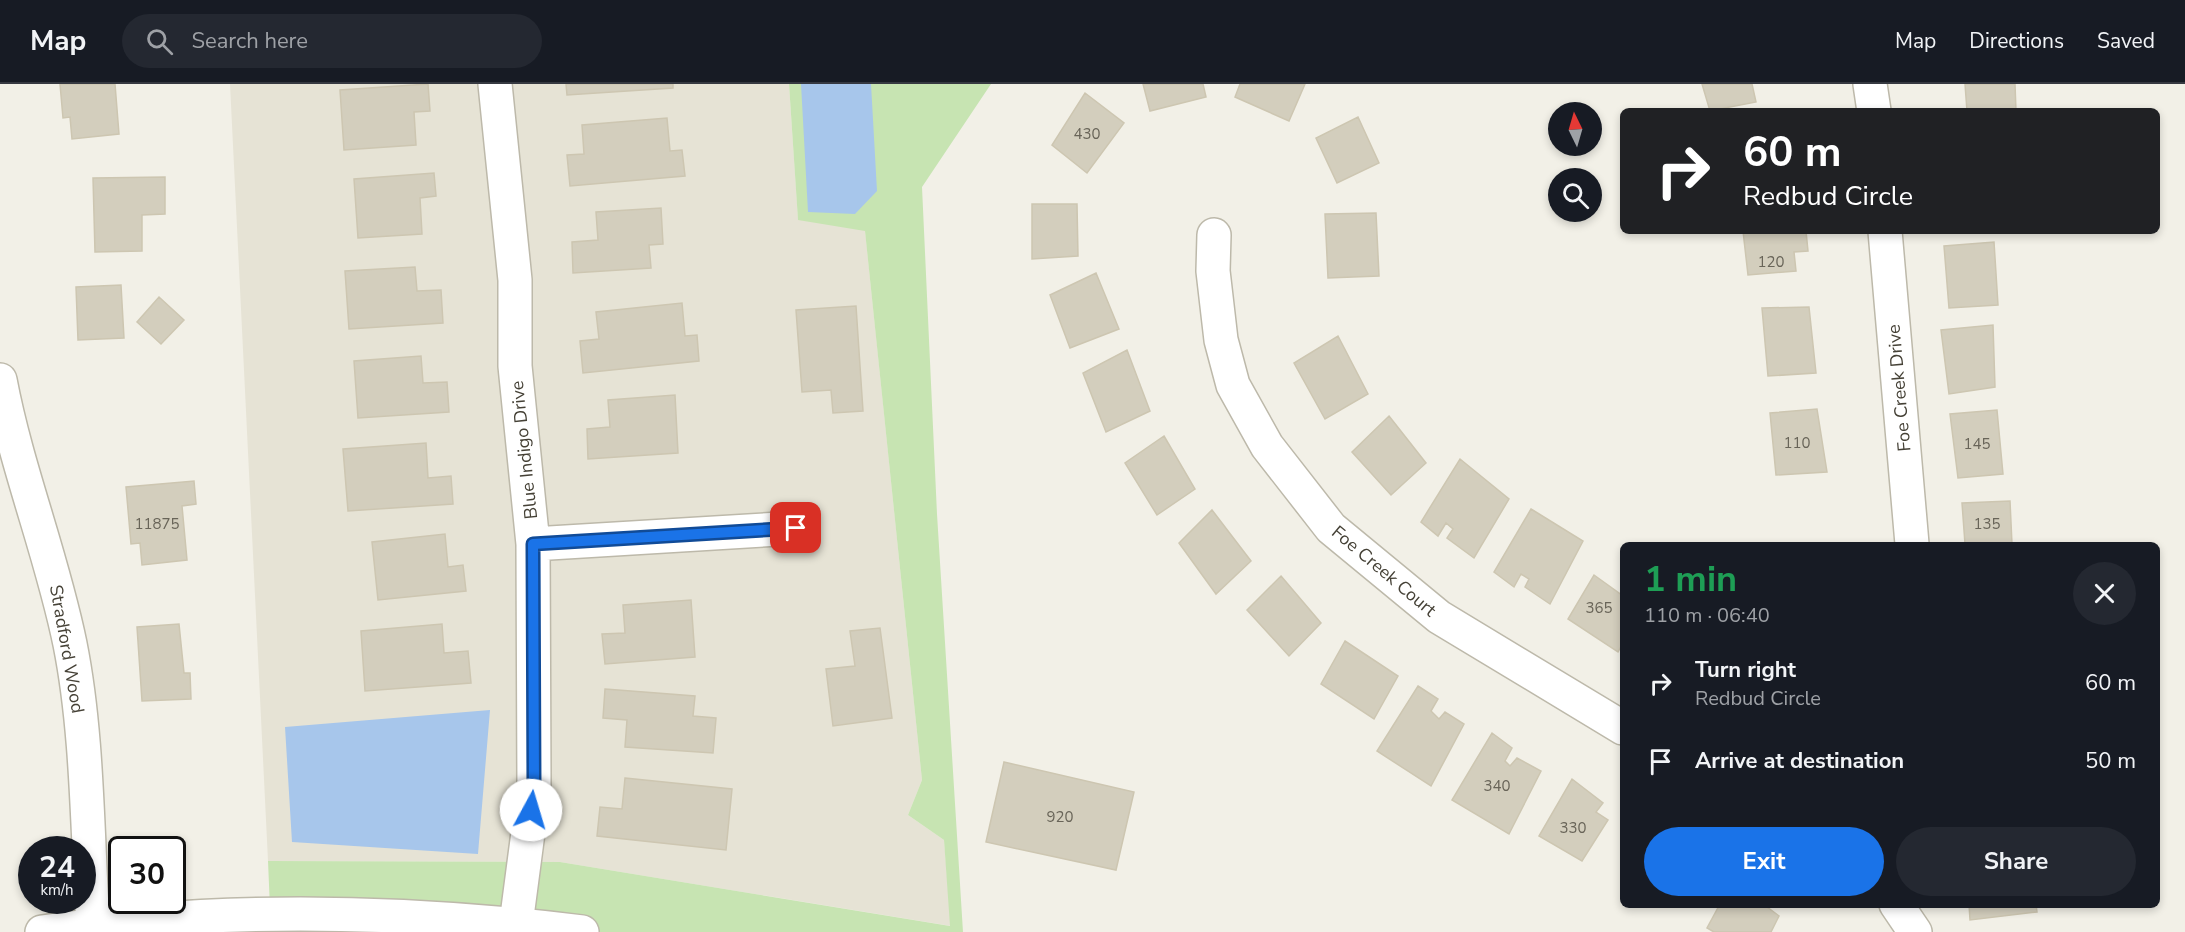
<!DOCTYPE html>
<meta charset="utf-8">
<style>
body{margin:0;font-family:"Nunito Sans",sans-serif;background:#242831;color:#f1f3f6;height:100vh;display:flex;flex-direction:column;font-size:22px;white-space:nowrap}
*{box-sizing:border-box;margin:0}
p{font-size:20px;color:#9ea1a6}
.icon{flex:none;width:33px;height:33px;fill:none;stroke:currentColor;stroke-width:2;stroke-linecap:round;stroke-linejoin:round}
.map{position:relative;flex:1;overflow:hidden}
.details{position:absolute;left:1620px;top:458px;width:540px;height:366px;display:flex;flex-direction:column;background:#171b24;border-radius:9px;box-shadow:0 3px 9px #0003}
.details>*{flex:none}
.guide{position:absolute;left:1620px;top:24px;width:540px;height:126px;border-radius:9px;box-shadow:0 3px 9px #0003;background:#202124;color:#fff;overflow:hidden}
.needle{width:39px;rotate:355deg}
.controls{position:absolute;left:1548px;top:18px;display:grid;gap:12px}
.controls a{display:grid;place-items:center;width:54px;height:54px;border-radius:50%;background:#171b24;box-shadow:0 3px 9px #0003;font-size:30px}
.speed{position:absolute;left:18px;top:752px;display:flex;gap:12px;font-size:30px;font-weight:700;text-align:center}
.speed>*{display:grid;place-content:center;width:78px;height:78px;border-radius:50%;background:#171b24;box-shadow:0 3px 9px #0003;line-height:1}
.speed small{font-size:15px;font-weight:400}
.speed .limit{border:3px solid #111;border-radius:9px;background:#fff;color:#111}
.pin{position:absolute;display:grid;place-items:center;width:51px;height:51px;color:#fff;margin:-26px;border-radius:12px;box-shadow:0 3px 9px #0006}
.me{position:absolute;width:66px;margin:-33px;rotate:6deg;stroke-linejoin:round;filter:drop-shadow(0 0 4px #0008)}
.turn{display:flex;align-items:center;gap:21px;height:126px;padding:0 24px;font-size:27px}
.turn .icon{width:78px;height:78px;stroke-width:2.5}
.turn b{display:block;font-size:42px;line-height:51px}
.round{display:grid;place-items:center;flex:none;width:63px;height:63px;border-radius:32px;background:#242831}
.head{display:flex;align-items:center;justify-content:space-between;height:102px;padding:0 24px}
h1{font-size:36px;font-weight:700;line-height:45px;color:#1e9e55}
.primary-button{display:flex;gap:12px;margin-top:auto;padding:12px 24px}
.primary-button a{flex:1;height:69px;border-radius:36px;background:#1a73e8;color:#fff;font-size:24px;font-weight:700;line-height:69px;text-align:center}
.primary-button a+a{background:#242831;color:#f1f3f6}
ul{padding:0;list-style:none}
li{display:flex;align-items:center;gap:18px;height:78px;padding:0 24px}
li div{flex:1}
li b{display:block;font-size:22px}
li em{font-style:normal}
header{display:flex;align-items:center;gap:36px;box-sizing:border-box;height:84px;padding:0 30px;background:#171b24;border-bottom:2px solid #363941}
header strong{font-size:28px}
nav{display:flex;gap:33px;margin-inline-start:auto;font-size:21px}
.search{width:420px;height:54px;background:#242831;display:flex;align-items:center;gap:15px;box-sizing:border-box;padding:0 21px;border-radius:33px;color:#9ea1a6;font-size:22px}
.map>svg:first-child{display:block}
.residential{fill:#e6e3d5}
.green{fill:#c7e4b2}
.water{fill:#a7c6eb}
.building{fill:#d3cebd;stroke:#cdc6b1;stroke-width:1.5}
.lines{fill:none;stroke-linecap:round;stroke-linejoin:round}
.minor-casing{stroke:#bdb9aa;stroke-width:36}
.tertiary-casing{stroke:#bdb9aa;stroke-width:36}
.minor{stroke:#fff;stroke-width:33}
.tertiary{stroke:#fff;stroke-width:33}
.route-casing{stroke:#114b97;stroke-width:15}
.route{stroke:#1a73e8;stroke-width:10}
.labels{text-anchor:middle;stroke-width:4.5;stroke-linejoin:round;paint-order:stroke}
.number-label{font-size:15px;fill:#686458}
.street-label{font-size:18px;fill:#454136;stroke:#fff}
</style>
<header>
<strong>Map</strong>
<div class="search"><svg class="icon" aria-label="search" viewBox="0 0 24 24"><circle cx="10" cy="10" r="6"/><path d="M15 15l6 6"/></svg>Search here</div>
<nav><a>Map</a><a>Directions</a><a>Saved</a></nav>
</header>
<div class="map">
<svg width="2185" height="848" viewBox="0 0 2185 848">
<rect width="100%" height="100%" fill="#f2f0e7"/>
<path class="residential" d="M230,0H789L798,135L865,146L922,696L908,731L944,756L951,842L560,778L268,777Z"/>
<path class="green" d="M789,0H991L922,103L937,430L963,848H271L268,777L560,778L950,842L944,756L908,731L922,696L865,147L798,136Z"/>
<path class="water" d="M801,0H871L877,107L855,130L808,128Z
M490,626L478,770L292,758L285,643Z"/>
<path class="building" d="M60,0H115L119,50L72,55L70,33L63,34Z
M428,0L430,27L414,28L416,61L344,66L340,6Z
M566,0H673V4L567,11Z
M1143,0H1203L1206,13L1150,27Z
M1240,0H1305L1289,37L1235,13Z
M1702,0H1752L1756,18L1710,27Z
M1965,0H2015L2016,27H1967Z
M1085,9L1124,39L1087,89L1052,61Z
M1358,33L1379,79L1337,99L1316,54Z
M667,34L670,67L682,66L685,92L570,102L567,71L584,70L582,41Z
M434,89L436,112L420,114L422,150L358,154L354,95Z
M165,93V130L142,131V167L95,168L93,94Z
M1032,120H1077L1078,172L1032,175Z
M661,124L663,160L649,161L651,184L573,189L572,158L598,156L596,128Z
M1376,129L1379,192L1328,194L1325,130Z
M1743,147H1806L1808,167L1794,168L1796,187L1748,191Z
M1994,158L1998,221L1949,224L1944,162Z
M415,183L417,207L441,206L443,239L349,245L345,187Z
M1096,189L1119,245L1070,264L1050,211Z
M121,201L124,254L78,256L76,203Z
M159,213L184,236L161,260L137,238Z
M682,219L685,252L697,251L699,277L583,289L580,257L599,255L596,228Z
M856,222L863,327L833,329L831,306L802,308L796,226Z
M1809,223L1816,289L1768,292L1762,224Z
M1993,241L1995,303L1949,310L1941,246Z
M1338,252L1368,310L1325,335L1294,279Z
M1127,266L1150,327L1106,348L1083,289Z
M421,272L423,299L447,298L449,328L358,334L354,277Z
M675,311L678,369L588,375L587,345L610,343L608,316Z
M1817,325L1827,388L1776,391L1770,329Z
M1997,326L2003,390L1958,394L1950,330Z
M1389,332L1426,379L1391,411L1352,368Z
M1164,352L1195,405L1157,431L1125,379Z
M426,359L428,394L451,392L453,420L348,427L343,365Z
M1460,375L1509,415L1474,474L1447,454L1453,445L1446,439L1438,452L1421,438Z
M194,397L196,420L182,422L187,476L142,481L140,459L131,460L126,403Z
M2010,417L2012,460H1965L1962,419Z
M1531,425L1583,457L1550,520L1525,503L1529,495L1521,490L1514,503L1494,488Z
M1212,426L1251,477L1216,510L1179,459Z
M445,450L448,483L463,481L466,507L378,516L372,458Z
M1594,491L1623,512V559L1618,568L1568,535Z
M1281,492L1321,539L1289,572L1247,526Z
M691,516L695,573L605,580L602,550L625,549L623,521Z
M179,540L184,589H190L191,615L142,617L137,543Z
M442,540L444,569L468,567L471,599L365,607L361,547Z
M880,544L892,634L833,642L826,585L855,582L850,547Z
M1345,557L1398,592L1374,635L1321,600Z
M1418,602L1438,615L1431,627L1439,635L1445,628L1464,640L1431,702L1377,667Z
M605,605L695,612L693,632L716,634L713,669L625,663L627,636L603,634Z
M1492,649L1512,664L1505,677L1510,682L1517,674L1541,687L1509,750L1452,716Z
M1004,678L1134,708L1116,786L986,758Z
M625,694L732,705L726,766L597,752L600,723L622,725Z
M1572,695L1603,719L1596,728L1608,736L1582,777L1539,752Z
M1720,820H1763L1779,832L1771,848H1714L1707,844Z
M1969,820H2036L2037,828L1970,836Z"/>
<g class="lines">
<defs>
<path id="minor" d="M495,0L515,196V282L533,460L534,703L516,840
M1870,0L1874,27
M1885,147L1912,460
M1214,151L1213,187L1221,256L1233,301L1267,362L1331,444L1439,533L1623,644
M0,296C17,386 52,471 70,560C88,650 87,749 93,841
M533,460L796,444
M1896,820L1915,848"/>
<path id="tertiary" d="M42,848C220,822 404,826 582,848"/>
</defs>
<use href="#minor" class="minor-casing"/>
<use href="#tertiary" class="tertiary-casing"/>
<use href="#minor" class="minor"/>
<use href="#tertiary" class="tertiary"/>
</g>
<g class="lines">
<defs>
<path id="route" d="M531,726L534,703L533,460L796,444"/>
</defs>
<use href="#route" class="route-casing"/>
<use href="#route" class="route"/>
</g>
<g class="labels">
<g class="number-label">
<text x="1087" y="55">430</text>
<text x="1771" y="183">120</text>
<text x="1797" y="364">110</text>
<text x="1977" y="365">145</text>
<text x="157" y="445">11875</text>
<text x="1987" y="445">135</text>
<text x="1599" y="529">365</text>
<text x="1497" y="707">340</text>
<text x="1060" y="738">920</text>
<text x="1573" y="749">330</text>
</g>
<g class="street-label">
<text transform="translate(1899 304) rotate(-95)" y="6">Foe Creek Drive</text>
<text transform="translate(524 366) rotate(-96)" y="6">Blue Indigo Drive</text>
<text transform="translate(1384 487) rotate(40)" y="6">Foe Creek Court</text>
<text transform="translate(67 565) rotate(80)" y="6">Stradford Wood</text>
</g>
</g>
</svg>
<div class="controls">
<a><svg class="needle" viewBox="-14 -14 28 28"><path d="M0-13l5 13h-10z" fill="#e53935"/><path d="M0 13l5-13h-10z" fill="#9ea1a6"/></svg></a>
<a><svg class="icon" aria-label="search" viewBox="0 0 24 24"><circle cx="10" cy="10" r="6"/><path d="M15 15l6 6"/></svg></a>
</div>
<div class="speed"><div>24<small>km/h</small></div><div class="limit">30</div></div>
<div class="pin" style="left:796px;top:444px;background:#d93025"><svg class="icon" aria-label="arrive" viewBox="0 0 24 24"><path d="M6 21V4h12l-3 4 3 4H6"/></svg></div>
<svg class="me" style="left:531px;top:726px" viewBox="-20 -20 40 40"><circle r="19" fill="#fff"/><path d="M0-13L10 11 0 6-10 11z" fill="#1a73e8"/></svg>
<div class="guide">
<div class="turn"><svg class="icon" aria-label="right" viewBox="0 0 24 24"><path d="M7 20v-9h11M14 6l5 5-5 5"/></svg><div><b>60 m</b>Redbud Circle</div></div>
</div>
<section class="details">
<div class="head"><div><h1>1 min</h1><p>110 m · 06:40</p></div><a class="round"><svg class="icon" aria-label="close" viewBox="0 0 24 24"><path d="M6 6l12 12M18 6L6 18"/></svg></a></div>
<ul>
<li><svg class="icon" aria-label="right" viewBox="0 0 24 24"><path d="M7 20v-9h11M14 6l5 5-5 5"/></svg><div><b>Turn right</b><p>Redbud Circle</p></div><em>60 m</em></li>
<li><svg class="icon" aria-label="arrive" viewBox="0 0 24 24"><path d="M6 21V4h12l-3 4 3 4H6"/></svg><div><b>Arrive at destination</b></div><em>50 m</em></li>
</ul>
<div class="primary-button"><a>Exit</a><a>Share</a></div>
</section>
</div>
